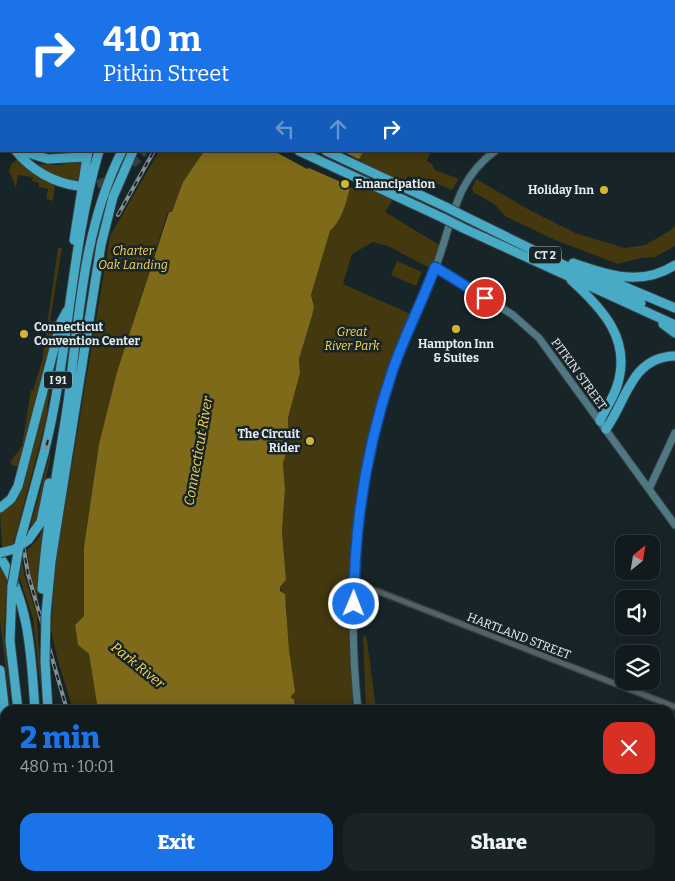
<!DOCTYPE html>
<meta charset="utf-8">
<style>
body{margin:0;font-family:Bitter,serif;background:#1a2427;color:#f1f3f6;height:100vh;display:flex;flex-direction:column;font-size:19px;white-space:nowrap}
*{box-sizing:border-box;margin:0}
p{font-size:16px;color:#9ca1a4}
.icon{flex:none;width:28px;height:28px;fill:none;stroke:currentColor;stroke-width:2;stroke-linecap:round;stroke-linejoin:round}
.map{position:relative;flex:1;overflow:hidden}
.sheet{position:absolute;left:0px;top:705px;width:675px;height:176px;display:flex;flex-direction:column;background:#111b1e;border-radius:15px 15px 0 0;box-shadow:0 2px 12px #0003,0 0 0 1px #30393c}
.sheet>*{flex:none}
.guide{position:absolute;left:0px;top:0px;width:675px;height:152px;box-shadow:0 2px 12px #0003,0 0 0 1px #30393c;background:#1a73e8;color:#fff;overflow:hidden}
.needle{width:32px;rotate:30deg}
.buttons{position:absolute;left:615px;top:535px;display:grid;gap:10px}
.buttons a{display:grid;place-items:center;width:45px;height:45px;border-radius:10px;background:#111b1e;box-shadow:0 2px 12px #0003,0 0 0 1px #30393c;font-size:25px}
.pin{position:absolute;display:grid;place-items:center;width:42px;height:42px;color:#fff;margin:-21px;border:2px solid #fff;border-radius:50%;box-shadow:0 1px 5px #0007}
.me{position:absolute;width:55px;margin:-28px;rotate:1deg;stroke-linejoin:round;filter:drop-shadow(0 0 4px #0008)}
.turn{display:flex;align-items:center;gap:18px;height:105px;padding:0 20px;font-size:22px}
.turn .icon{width:65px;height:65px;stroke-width:2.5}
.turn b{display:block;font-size:35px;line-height:42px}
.lanes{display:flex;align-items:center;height:48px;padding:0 20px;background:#0003;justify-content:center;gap:25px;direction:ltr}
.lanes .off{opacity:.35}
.round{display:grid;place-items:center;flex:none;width:52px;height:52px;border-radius:15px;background:#1a2427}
.overview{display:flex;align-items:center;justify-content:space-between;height:85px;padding:0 20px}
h1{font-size:30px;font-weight:800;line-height:38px;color:#1a73e8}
.cta{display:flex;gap:10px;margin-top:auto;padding:10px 20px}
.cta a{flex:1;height:58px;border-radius:15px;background:#1a73e8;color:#fff;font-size:20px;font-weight:800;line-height:58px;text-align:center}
.cta a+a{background:#1a2427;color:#f1f3f6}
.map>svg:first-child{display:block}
.green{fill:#43380e}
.water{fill:#7f6a1a}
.pier{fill:#172428}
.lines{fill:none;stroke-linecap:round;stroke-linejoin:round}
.highway-tunnel{stroke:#364246;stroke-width:9;stroke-dasharray:9 4.5;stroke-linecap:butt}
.street-casing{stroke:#353e42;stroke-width:8}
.secondary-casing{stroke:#353e42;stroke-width:9}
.primary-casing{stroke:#353e42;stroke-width:10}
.highway-casing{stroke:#353e42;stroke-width:11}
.street{stroke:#546267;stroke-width:5}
.secondary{stroke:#507883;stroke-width:7}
.primary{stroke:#4d8d9f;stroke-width:8}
.highway{stroke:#48aac5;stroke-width:9}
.rail-casing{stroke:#838e91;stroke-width:4}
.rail{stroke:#172428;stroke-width:2;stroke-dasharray:5.5;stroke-linecap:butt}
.highway-bridge-casing{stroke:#353e42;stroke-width:11;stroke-linecap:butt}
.highway-bridge{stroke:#48aac5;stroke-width:9}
.route-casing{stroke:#114b97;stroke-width:12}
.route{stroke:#1a73e8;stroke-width:9}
.poi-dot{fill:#d6b534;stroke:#172428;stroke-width:2}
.labels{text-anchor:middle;stroke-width:5;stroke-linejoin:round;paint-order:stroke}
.shield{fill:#172428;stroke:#a7b1b4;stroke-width:1}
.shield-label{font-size:11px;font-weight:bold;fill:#e5edf0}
.poi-label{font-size:12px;font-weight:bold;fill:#e5edf0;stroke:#172428;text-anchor:start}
.park-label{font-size:12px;font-style:italic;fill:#feda55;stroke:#172428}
.street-label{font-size:12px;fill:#e5edf0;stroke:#172428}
.water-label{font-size:14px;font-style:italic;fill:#fbd751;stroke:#172428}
</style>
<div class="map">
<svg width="675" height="881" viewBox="0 0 675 881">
<rect width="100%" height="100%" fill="#172428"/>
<path class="green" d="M159,151H204L183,182L172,213L168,212L117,372L99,444L84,547V616L75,625L78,645L89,654L98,710H73L57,657L51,629L56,561L110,236Z
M364,151H431L427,161L432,164L435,170L459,179L452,190L424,178H415L408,176L385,212L441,246L433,270L388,246L373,242L352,254L343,284L413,315L401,344L398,343C367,420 351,505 349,588C349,629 354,670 352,710H295L294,700H292L286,605L280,587L286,580L282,531L285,489L283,463L289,443L288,418L300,373L299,359L312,316L314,307L311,295L330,231C352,211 347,174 364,151Z
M17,159L40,177L55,185L53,201L46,199L48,189L39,187V183L32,181L33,177L18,175L16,188L9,171L11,164Z
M82,160L79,184L64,181L36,164L60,165Z
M476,179L531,211L575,233L625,248L645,245L671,230L675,225V246L655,257L641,258L618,264L555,240L505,216L494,204L473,192L472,188Z
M58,248H62L50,321H56L49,352L43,367L46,368L18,467L12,465L10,462L22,446L31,390H33L42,361Z
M397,261L422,272L416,286L391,275Z
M50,386L46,421L13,545L2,548L0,513L11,505L20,491Z
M51,453L38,519L28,535L50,454Z
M43,528H45L37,602L30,574L27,550L39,538Z
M22,560L25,577L37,615L41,692L33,618L19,577Z
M0,566L7,578L4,634L11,710L0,621Z
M365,636L367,640L376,710H366L363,637Z
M68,876H116L117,881H69Z
M319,876H392L395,881H320Z
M418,876H532L546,881H422Z"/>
<path class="water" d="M283,0H488L282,1Z
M204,151H364C347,174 352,211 330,231L311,295L314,307L312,316L299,359L300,373L288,418L289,443L283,463L285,489L282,531L286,580L280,587V591L285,594L289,650L295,692L291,696L292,699H294L295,710H98L89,654L78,645L75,625L84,616V547L99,444L117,372L169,212H172L183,182Z
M116,876H319L320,881H117Z"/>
<path class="pier" d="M274,151H342L362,161L353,188L346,187L341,182L309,168L307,169Z"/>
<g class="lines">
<path class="highway-tunnel" d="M84,187C109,184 128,171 144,151"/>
<defs>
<path id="street" d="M354,589L377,591L675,707
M670,748L675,741"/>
<path id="secondary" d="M16,0L17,1
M26,0L29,1
M0,136L1,137
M674,136L675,137
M435,267L513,315L539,338L675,525
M649,489L675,433
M358,710C346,598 356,481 391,374C403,337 422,302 436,266C453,222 454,181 495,151
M0,829L5,835
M15,876V881
M406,876L410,881"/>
<path id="primary" d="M44,1V0
M0,61L1,59"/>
<path id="highway" d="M668,0L669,1
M146,1L147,0
M163,1L164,0
M177,1L178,0
M186,1V0
M197,1L198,0
M209,1V0
M674,9L675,11
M674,105L675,103
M16,151C31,170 54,183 78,186
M21,151L48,159L83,157
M299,151L443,218
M326,151L446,207
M468,218L641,303
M465,229L675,325
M74,240L88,151
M573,263C608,275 641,287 675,265
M599,276L675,308
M571,280C603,309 632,340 617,386C613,399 605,409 600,421
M663,324L675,333
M606,429C627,400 631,357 675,356
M44,453C69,354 70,250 99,151
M0,508L11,499L18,486L61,322L67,311
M28,540L41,522L49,483
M0,557C30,603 31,656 35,710
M12,586L10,641L18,710
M42,589C46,526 59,464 68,402C79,318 83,228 122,151
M46,614L51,561L101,245L113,197L133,151
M0,670L5,714
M36,876V881
M50,876L51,881
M60,876L61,881"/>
</defs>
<use href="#street" class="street-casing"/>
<use href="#secondary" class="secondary-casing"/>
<use href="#primary" class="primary-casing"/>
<use href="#highway" class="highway-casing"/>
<use href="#street" class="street"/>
<use href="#secondary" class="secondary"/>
<use href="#primary" class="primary"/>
<use href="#highway" class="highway"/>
<defs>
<path id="rail" d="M228,1V0
M118,215L154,151
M48,440L25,529L24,550L28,574L67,710
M28,881L29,876"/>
</defs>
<use href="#rail" class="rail-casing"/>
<use href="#rail" class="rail"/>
<defs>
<path id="highway-bridge" d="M446,207L468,218
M443,218L465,229
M0,553L15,549L28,540
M12,586L20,541L44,453
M46,614L45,661L48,710"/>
</defs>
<use href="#highway-bridge" class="highway-bridge-casing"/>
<use href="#highway-bridge" class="highway-bridge"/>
</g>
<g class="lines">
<defs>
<path id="route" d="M354,604C354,526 367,446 392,372C404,336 422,303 435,267L485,298"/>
</defs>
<use href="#route" class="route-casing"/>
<use href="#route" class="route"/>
</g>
<g class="poi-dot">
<circle cx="345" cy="184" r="5"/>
<circle cx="604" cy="190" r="5"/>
<circle cx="456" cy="329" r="5"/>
<circle cx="24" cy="334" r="5"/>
<circle cx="310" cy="441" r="5"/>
</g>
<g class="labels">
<g class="shield">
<rect x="529" y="246.5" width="32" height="17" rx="4"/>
<rect x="44" y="371.5" width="28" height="17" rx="4"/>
</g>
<g class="shield-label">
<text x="545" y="259">CT 2</text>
<text x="58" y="384">I 91</text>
</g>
<g class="poi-label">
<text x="355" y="188">Emancipation</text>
<text x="594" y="194" text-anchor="end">Holiday Inn</text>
<text x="34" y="331">Connecticut<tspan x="34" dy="14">Convention Center</tspan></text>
<text x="456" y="348" text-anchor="middle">Hampton Inn<tspan x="456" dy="14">&amp; Suites</tspan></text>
<text x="300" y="438" text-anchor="end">The Circuit<tspan x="300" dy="14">Rider</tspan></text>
</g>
<g class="park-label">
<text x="133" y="255">Charter<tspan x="133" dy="14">Oak Landing</tspan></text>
<text x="352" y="336">Great<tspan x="352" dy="14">River Park</tspan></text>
</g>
<g class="street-label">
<text transform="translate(579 374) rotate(54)" y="4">PITKIN STREET</text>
<text transform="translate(519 636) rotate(21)" y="4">HARTLAND STREET</text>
</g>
<g class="water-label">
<text transform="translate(198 451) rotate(-80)" y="5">Connecticut River</text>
<text transform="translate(138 665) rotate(39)" y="5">Park River</text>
</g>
</g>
</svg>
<div class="buttons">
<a><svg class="needle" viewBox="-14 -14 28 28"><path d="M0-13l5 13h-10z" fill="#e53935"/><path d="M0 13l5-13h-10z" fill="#9ca1a4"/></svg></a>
<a><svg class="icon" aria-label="sound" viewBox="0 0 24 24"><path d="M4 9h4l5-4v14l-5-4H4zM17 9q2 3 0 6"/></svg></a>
<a><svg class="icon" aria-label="layers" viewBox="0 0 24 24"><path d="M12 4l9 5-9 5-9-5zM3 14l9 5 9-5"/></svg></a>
</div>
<div class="pin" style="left:485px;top:298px;background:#d93025"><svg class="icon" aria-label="arrive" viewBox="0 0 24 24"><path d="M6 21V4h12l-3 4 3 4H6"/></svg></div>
<svg class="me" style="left:354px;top:604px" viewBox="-20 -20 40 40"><circle r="17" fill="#1a73e8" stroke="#fff" stroke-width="3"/><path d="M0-11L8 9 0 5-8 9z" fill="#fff"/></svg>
<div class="guide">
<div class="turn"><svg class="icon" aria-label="right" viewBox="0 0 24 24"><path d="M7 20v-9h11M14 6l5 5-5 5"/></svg><div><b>410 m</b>Pitkin Street</div></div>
<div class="lanes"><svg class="icon off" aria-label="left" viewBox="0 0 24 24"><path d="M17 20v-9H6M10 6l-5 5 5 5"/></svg><svg class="icon off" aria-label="ahead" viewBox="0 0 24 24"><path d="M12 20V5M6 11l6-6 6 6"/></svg><svg class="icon" aria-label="right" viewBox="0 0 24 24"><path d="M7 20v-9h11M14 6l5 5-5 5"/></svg></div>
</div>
<section class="sheet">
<div class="overview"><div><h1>2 min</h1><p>480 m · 10:01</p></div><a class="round" style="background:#d93025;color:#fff"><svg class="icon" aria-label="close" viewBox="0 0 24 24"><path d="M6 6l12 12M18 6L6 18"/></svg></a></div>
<div class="cta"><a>Exit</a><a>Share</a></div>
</section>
</div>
